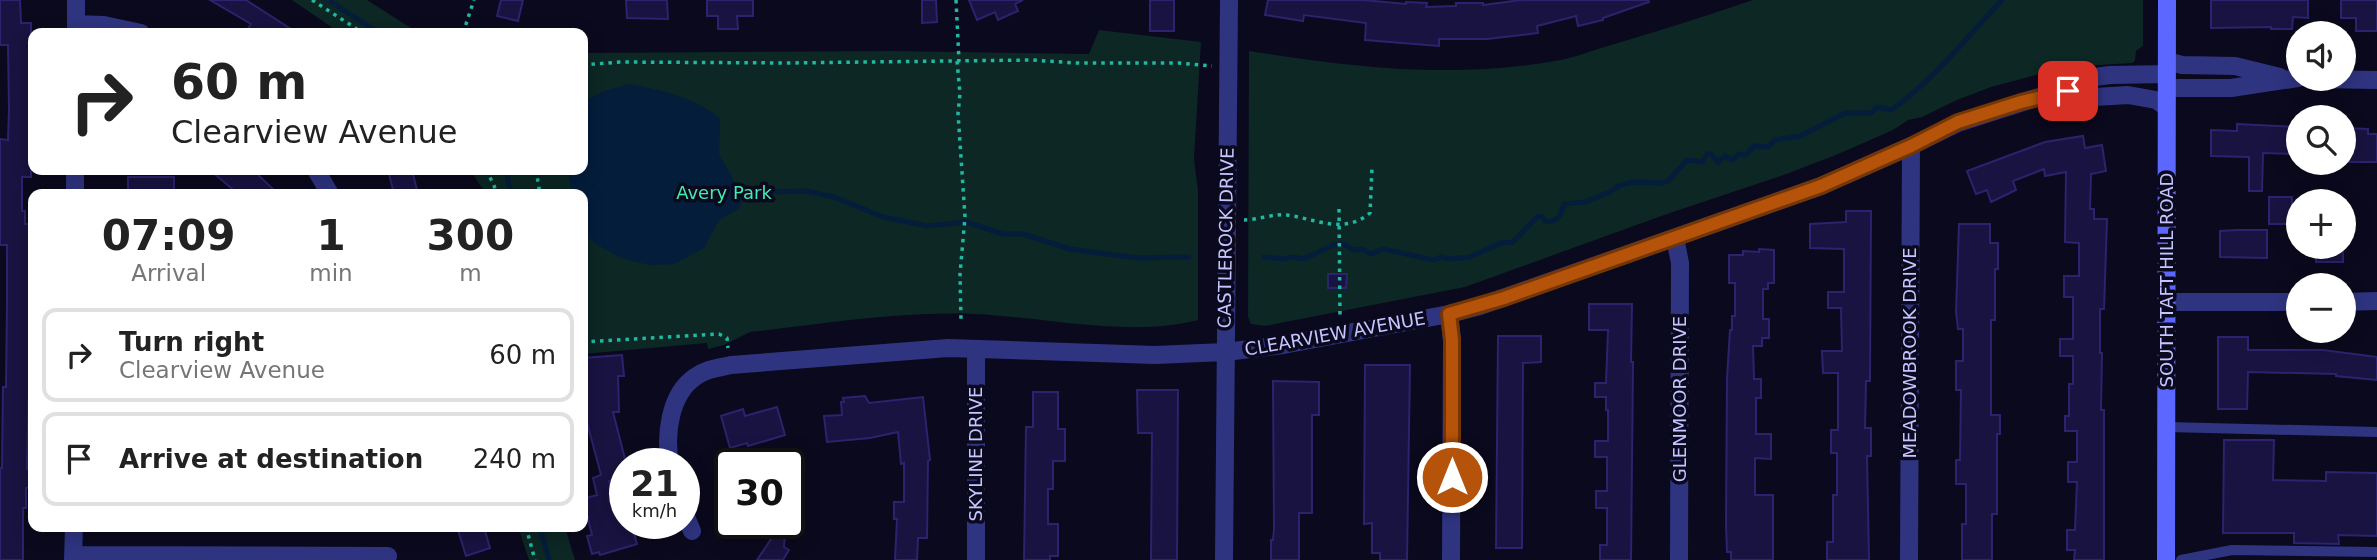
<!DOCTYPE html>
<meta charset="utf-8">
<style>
body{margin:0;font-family:"DejaVu Sans",sans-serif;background:#f2f2f2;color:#222;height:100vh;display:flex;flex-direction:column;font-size:26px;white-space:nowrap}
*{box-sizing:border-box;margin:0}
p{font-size:23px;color:#767676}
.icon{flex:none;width:38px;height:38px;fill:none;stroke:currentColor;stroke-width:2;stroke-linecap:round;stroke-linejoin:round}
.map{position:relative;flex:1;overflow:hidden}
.sheet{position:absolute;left:28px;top:189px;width:560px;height:343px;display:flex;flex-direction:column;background:#fff;border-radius:14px;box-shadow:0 4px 18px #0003}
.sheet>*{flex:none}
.guide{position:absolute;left:28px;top:28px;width:560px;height:147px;border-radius:14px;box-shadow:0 4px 18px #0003;background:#fff;color:#222;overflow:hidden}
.tools{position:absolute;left:2286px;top:21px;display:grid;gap:14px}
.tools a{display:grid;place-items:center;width:70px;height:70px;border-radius:50%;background:#fff;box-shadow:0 4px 18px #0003;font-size:35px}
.speed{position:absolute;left:609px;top:448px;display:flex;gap:14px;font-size:35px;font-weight:700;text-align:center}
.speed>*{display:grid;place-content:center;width:91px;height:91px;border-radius:50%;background:#fff;box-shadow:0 4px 18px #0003;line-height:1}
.speed small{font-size:18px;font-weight:400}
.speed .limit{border:4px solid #111;border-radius:10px;background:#fff;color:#111}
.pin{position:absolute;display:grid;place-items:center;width:60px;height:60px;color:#fff;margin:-30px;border-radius:14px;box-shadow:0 4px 10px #0006}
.me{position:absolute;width:77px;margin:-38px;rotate:0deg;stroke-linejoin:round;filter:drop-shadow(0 0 5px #0008)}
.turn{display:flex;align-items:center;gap:24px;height:147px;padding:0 28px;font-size:32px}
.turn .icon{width:91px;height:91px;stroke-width:2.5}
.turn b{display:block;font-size:49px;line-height:60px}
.eta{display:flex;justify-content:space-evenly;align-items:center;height:119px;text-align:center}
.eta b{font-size:42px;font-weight:600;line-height:49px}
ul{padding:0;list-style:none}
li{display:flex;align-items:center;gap:21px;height:94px;margin:0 14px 10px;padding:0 14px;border:4px solid #e0e0e0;border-radius:14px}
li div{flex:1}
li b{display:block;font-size:26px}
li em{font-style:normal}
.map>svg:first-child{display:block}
.green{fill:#0c2724}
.water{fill:#041d3b}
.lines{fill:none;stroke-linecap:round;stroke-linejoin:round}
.stream{stroke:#041d3b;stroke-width:5}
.building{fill:#181340;stroke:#2b236e;stroke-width:2}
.path{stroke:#20b8a0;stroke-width:3.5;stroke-dasharray:3.5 5;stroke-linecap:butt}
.lane{stroke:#2f3481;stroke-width:10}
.street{stroke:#2f3481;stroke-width:18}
.secondary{stroke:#5c67ff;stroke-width:18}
.route-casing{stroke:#753606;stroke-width:18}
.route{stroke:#b45309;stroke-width:12}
.labels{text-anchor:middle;stroke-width:7;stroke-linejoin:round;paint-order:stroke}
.park-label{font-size:18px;fill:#45eab1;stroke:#0b091d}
.street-label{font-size:18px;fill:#c6c5ff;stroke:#0b091d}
</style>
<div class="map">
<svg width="2377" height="560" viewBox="0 0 2377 560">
<rect width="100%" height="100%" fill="#0b091d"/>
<path class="green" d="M292,0H367L419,33H340Z
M1753,0H2143V46L2136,51L2135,61L2132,63L2065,67L1991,87L1957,100L1922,117L1908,120L1893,130L1836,155L1781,176L1667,214L1465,287L1265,326L1251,324L1248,317L1249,51C1355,67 1448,79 1555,61C1574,58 1593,50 1611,45C1659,31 1706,16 1753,0Z
M1099,30L1201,42L1194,159L1198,191V320C1132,338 1043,317 974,314C899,311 824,324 750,332L724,345L708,349L707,343L583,354V194H486L470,170H583V53L893,51L1089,54Z
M518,527H565L575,560H529Z"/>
<path class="water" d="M629,84C660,90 696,97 720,119L719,154L741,193L740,208L719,220L704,248L674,264L650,265L621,258L596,244L583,233V194H569L571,187L567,170H583V102L602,92Z"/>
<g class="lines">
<path class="stream" d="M328,0L379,33
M506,170L511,194
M742,200L765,192L806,191L834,197L883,217L927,226L966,222L1003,234H1023L1070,249L1137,258L1189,257
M1264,257L1284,259L1292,257L1304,259L1333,245L1343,244L1354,250L1362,249L1371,254L1383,249L1434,260L1441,257L1450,259L1470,257L1501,243L1513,242L1538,216L1542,217L1545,221C1558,223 1561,215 1564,204L1585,202L1610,192L1620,185L1635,182L1662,183L1668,181L1687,160L1703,162L1707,154H1711L1718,162L1725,156L1732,160L1739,154L1746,155L1754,146L1768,147L1775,140L1800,136L1845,113H1871L1877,107L1891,110C1934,80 1966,38 2002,0
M540,527L549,560"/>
</g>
<path class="building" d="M0,0H20L21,23H31V177H22V211H25V224H32V256L27,469H30L29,488H26V508H23V560H0V468H2L3,387H6L7,307V245H0V139L8,140L9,110L8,45H0Z
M210,0H246L297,33H245L251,24Z
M501,0H523L518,21L497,16Z
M626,0H667L668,19L627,18Z
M707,0H753V16H737L738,29H718V16H707Z
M922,0H936L937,22L922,23Z
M969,0H1023L1015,4L1018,11L998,20L995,12L977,20Z
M1150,0H1174V31H1150Z
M1268,0H1363L1406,4V2L1427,3L1426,7L1456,6V3H1483V5L1521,0H1648L1649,2L1603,18V20L1578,26L1576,16L1537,26L1538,33L1487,39H1439V46L1365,40L1366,23L1304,15L1303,21L1265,15Z
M2211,0H2308V18L2293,17L2292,29H2271V27L2211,28Z
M2341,0H2377V31H2356V18H2341Z
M2237,124L2298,127V154L2263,153L2262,191H2249V157L2211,156V130L2237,131Z
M2343,128L2368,129V134H2377V162H2343Z
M2083,136L2085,148L2102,145L2106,171L2091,174L2090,209H2094V219H2107L2104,309H2100V353H2102L2101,410H2104V560H2074L2075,550H2067V530H2075L2077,482H2068V462H2077V431H2065V416H2069V384H2073V356H2060V339H2073V297H2064V276H2079V243L2065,242L2066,172L2045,176L2044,169L2013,181L2016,190L1991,202L1987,190L1976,194L1967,171L2045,142Z
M210,170H253L278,194H238Z
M388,170H412L418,194H394Z
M128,177H174V194H128Z
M2269,197H2292V224H2269Z
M1846,211H1871L1870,381H1866L1865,428H1871V456H1867L1869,560H1827V542H1833V495H1837V453H1831V430H1838V373H1823L1822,351H1842L1841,308H1828V292H1844V249L1810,248V224L1846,222Z
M1959,224H1990V243H1998V269H1995V320H1991V415H2000V434H1997V514H1992V560H1962V524H1966V484H1956V460H1960L1961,390H1956V361H1963V329H1958L1956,312Z
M2237,230H2267V258L2220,257V231Z
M2316,247H2343V262H2316Z
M1759,249L1774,250V283H1768V289H1763V319H1769V338H1762V346H1753L1754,379H1761V398H1756V434H1771V459L1755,458V495H1773V560H1731V552H1727L1726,524L1727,378L1730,330H1732V316H1735V283H1729V255H1743V251L1759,252Z
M1328,274H1347L1346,288H1328Z
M1589,304H1632L1631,362H1633L1631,560H1600V545H1607V508H1596V491H1607V457H1595V441H1608V410H1606V397H1595V383H1606L1608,330H1589Z
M1498,336H1541V362L1523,363L1522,548H1496Z
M2218,337H2248V350H2323L2377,357V380L2336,376V374L2248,372L2247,409H2218Z
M622,355L624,376H618L619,412H613L625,459V477L609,481L621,523H631L637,544L600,555L599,552L592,554L587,536L592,535L583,499L597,495L593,478L601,475L585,415H583V358Z
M1365,365H1410L1407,560H1380V553H1372V523L1364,524Z
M1273,381L1319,382V415H1312V513H1299V560H1271V540H1273L1274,529Z
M1137,390H1178L1177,560H1151L1152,433H1138Z
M1033,392H1058V429H1065V461H1053V489H1048V524H1058V556H1050V560H1024L1026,427H1033Z
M865,396L869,403L923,397L930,460L928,461L927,538H918L917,560H895L897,519H894V502H904V463L901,464L898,432L870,438L827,442L824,416L842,415L841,402H844L843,398Z
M777,407L785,435L748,446L747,443L730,448L721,416L743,409L745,416Z
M2224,440H2274L2273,480L2326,481V472L2377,473V536L2338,535L2339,544L2294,543V533H2223Z
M782,523H786L784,547L789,550L783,560H757Z
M457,527H484L490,548L466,556Z"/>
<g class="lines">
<path class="path" d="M312,0L363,33
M956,0L959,61
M463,33L474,0
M957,61L960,94L958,113L965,217L960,274L961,319
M583,65L620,62L786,63L1032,60L1076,63H1179L1212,66
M486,170L494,185L496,194
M536,170L540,194
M1339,209L1340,318
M1244,220C1256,220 1277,213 1287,215C1316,219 1344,235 1370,213L1372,168
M583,342L719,334L727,338L728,348
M526,527L535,560"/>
<path class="lane" d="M2167,427L2377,432
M2181,560L2232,550L2377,552"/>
<path class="street" d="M76,24L104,25L141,33
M76,33V0
M2167,61L2182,65L2235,66L2280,77
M2317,79L2377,80
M2167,88H2231L2298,78
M2068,91L2080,79L2110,75L2167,74
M316,170L330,194
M75,194V170
M1675,238L1680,263L1679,560
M2167,302H2298
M2343,302L2377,301
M1449,314L1452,340L1451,560
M670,464C665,436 669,395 695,377C706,369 718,368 731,365L948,348L1155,355L1225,352L1283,345L1449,314L1480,306L1821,186L1911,146L1958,123L2042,96L2068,91L2095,97L2128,95L2156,100L2166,107
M684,512L692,531
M73,555L388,556
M73,560L74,527
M976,560V349
M1224,560L1229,0
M1909,560L1911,146"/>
<path class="secondary" d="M2166,560L2167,0"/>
</g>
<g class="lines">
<defs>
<path id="route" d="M1452,477V340L1449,314L1504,298L1821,186L1911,146L1958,122L2021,102L2068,91"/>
</defs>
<use href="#route" class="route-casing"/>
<use href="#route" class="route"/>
</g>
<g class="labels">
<g class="park-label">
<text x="724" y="199">Avery Park</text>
</g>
<g class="street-label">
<text transform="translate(1226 238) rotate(-89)" y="6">CASTLEROCK DRIVE</text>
<text transform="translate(2167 280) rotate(-90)" y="6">SOUTH TAFT HILL ROAD</text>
<text transform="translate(1335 334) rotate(-10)" y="6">CLEARVIEW AVENUE</text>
<text transform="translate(1910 353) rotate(-90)" y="6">MEADOWBROOK DRIVE</text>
<text transform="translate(1680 399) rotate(-90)" y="6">GLENMOOR DRIVE</text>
<text transform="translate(976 454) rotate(-90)" y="6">SKYLINE DRIVE</text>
</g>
</g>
</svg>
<div class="tools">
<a><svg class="icon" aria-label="sound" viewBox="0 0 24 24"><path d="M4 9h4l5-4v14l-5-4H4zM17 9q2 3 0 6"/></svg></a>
<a><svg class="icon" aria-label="search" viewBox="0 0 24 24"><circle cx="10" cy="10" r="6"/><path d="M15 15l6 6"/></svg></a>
<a>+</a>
<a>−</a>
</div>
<div class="speed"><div>21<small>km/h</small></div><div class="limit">30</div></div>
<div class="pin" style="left:2068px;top:91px;background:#d93025"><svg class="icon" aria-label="arrive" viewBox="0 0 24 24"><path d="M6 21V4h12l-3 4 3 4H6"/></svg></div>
<svg class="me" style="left:1452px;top:477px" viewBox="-20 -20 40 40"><circle r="17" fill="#b45309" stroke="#fff" stroke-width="3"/><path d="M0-11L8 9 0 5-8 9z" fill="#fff"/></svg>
<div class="guide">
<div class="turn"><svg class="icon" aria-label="right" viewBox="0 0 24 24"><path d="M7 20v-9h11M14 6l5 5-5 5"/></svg><div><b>60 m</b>Clearview Avenue</div></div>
</div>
<section class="sheet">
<div class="eta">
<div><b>07:09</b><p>Arrival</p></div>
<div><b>1</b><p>min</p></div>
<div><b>300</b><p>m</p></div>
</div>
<ul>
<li><svg class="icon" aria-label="right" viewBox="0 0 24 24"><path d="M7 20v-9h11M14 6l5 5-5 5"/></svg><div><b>Turn right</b><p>Clearview Avenue</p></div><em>60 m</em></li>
<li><svg class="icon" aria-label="arrive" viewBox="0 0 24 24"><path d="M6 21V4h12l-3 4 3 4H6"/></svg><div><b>Arrive at destination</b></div><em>240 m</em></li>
</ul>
</section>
</div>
